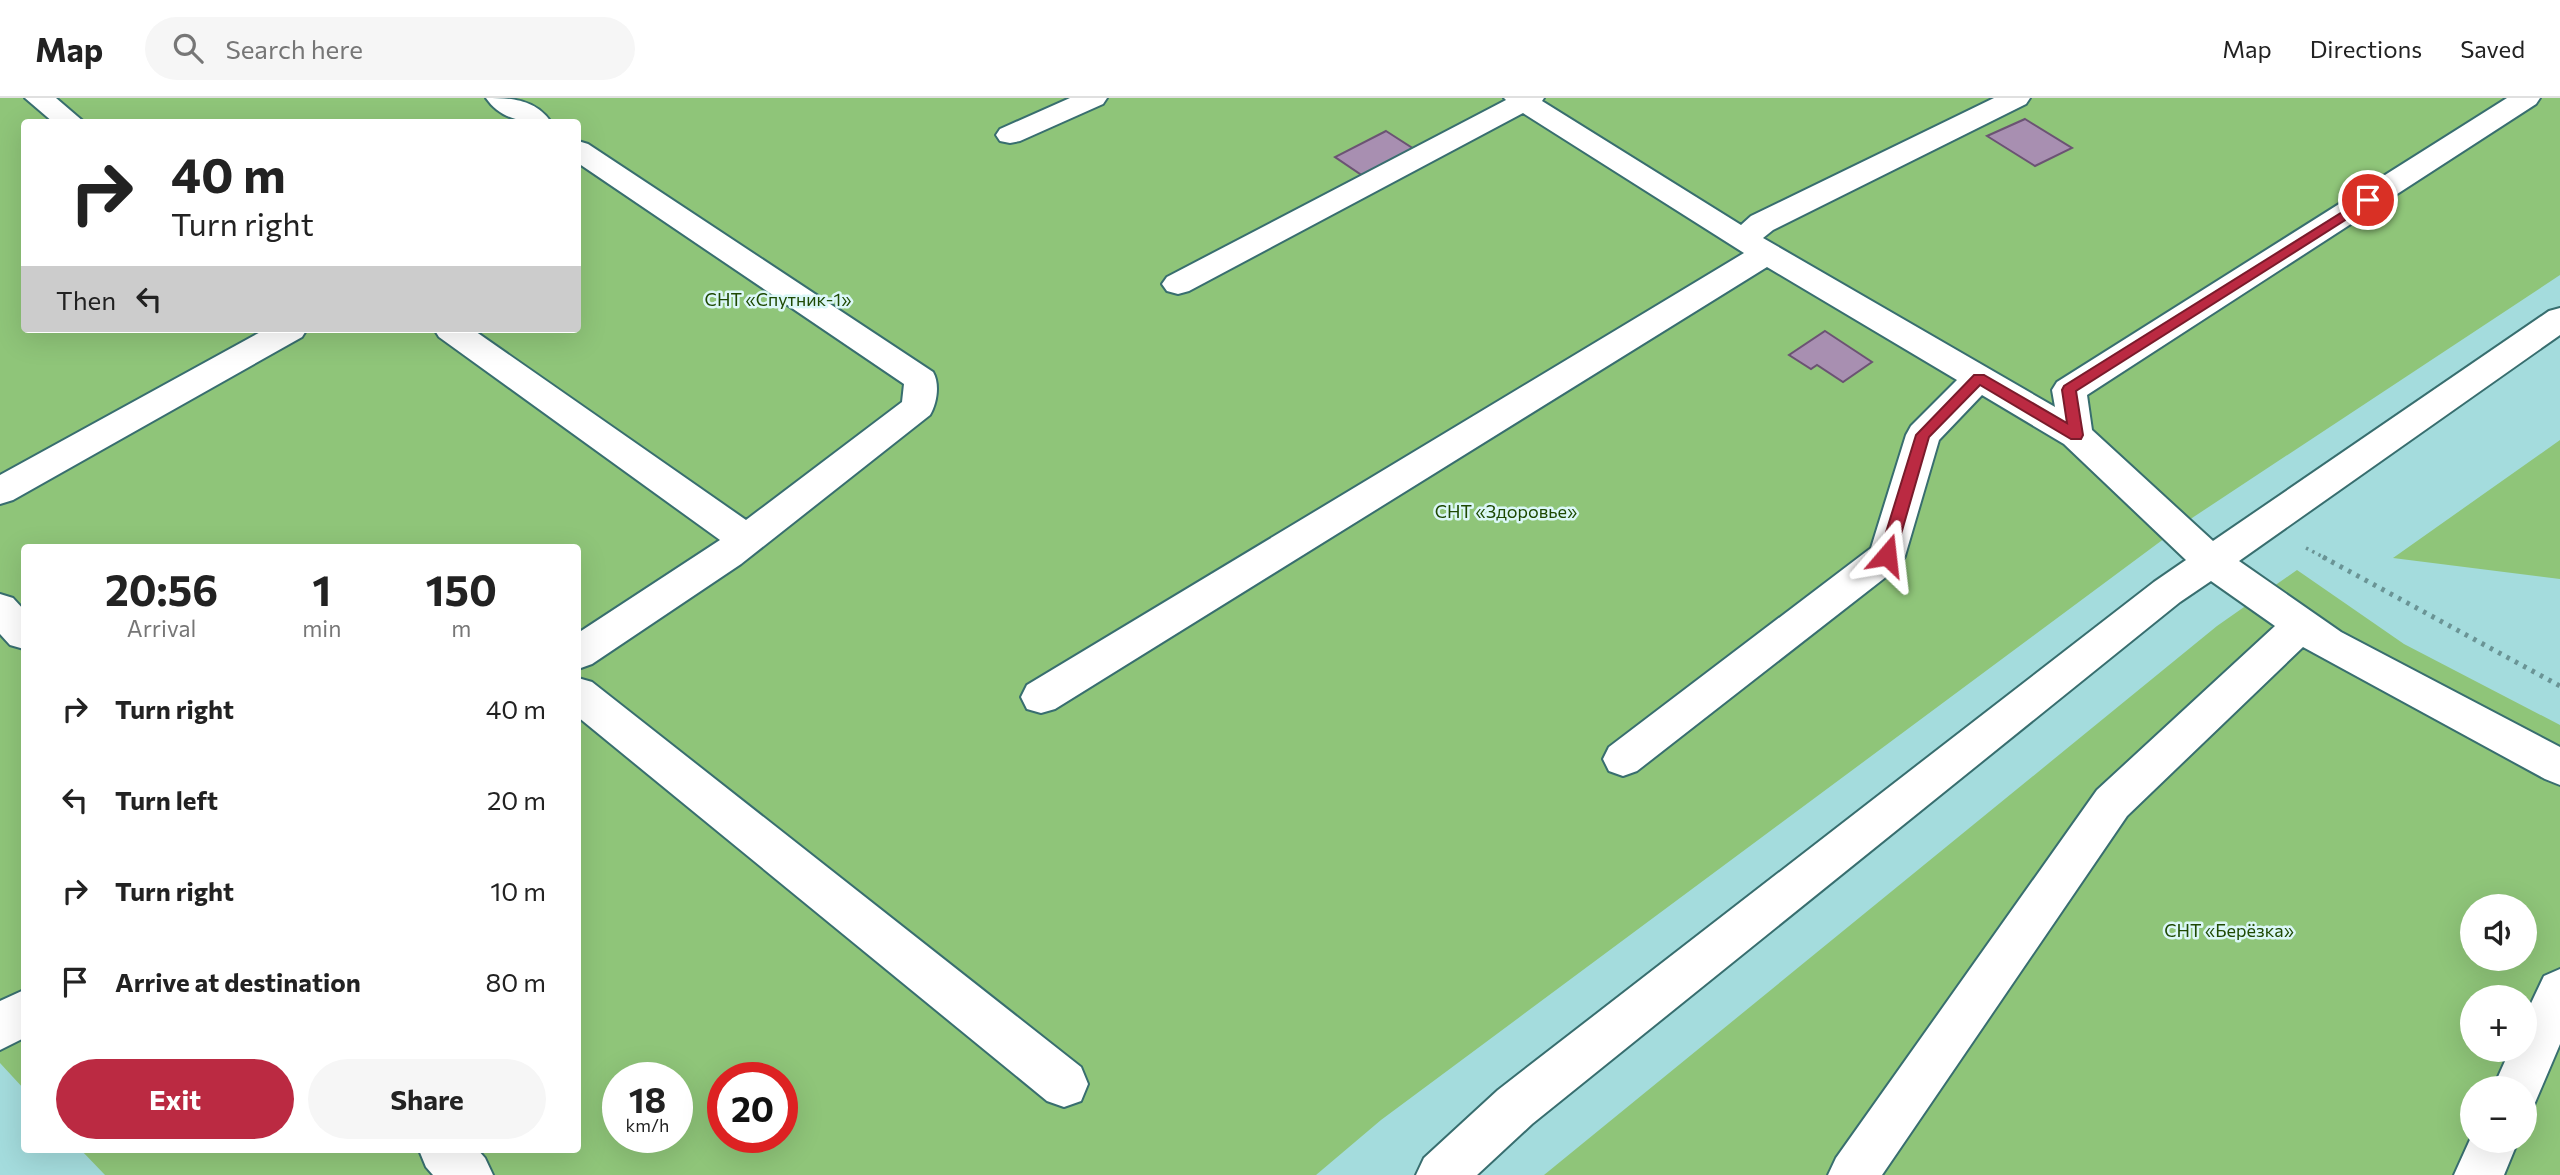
<!DOCTYPE html>
<meta charset="utf-8">
<style>
body{margin:0;font-family:Commissioner,sans-serif;background:#f6f6f6;color:#222;height:100vh;display:flex;flex-direction:column;font-size:26px;white-space:nowrap}
*{box-sizing:border-box;margin:0}
p{font-size:23px;color:#767676}
.icon{flex:none;width:38px;height:38px;fill:none;stroke:currentColor;stroke-width:2;stroke-linecap:round;stroke-linejoin:round}
.map{position:relative;flex:1;overflow:hidden}
.drawer{position:absolute;left:21px;top:446px;width:560px;height:609px;display:flex;flex-direction:column;background:#fff;border-radius:7px;box-shadow:0 7px 28px #0002}
.drawer>*{flex:none}
.hud{position:absolute;left:21px;top:21px;width:560px;height:214px;border-radius:7px;box-shadow:0 7px 28px #0002;background:#fff;color:#222;overflow:hidden}
.controls{position:absolute;left:2460px;top:796px;display:grid;gap:14px}
.controls a{display:grid;place-items:center;width:77px;height:77px;border-radius:50%;background:#fff;box-shadow:0 7px 28px #0002;font-size:35px}
.speed{position:absolute;left:602px;top:964px;display:flex;gap:14px;font-size:35px;font-weight:700;text-align:center}
.speed>*{display:grid;place-content:center;width:91px;height:91px;border-radius:50%;background:#fff;box-shadow:0 7px 28px #0002;line-height:1}
.speed small{font-size:18px;font-weight:400}
.speed .limit{border:10px solid #d22;background:#fff;color:#111}
.pin{position:absolute;display:grid;place-items:center;width:60px;height:60px;color:#fff;margin:-30px;border:4px solid #fff;border-radius:50%;box-shadow:0 2px 7px #0007}
.me{position:absolute;width:77px;margin:-38px;rotate:17deg;stroke-linejoin:round;filter:drop-shadow(0 0 5px #0008)}
.turn{display:flex;align-items:center;gap:24px;height:147px;padding:0 35px;font-size:32px}
.turn .icon{width:91px;height:91px;stroke-width:2.5}
.turn b{display:block;font-size:49px;line-height:60px}
.then{display:flex;align-items:center;height:66px;padding:0 35px;background:#0003;gap:14px;font-size:26px}
.eta{display:flex;justify-content:space-evenly;align-items:center;height:119px;text-align:center}
.eta b{font-size:42px;font-weight:700;line-height:49px}
.primary-button{display:flex;gap:14px;margin-top:auto;padding:14px 35px}
.primary-button a{flex:1;height:80px;border-radius:42px;background:#bb2a42;color:#fff;font-size:28px;font-weight:700;line-height:80px;text-align:center}
.primary-button a+a{background:#f6f6f6;color:#222}
ul{padding:0;list-style:none}
li{display:flex;align-items:center;gap:21px;height:91px;padding:0 35px}
li div{flex:1}
li b{display:block;font-size:26px}
li em{font-style:normal}
header{display:flex;align-items:center;gap:42px;box-sizing:border-box;height:98px;padding:0 35px;background:#fff;border-bottom:2px solid #e0e0e0}
header strong{font-size:33px}
nav{display:flex;gap:38px;margin-inline-start:auto;font-size:24px}
.search{width:490px;height:63px;background:#f6f6f6;display:flex;align-items:center;gap:18px;box-sizing:border-box;padding:0 24px;border-radius:38px;color:#767676;font-size:26px}
.map>svg:first-child{display:block}
.green{fill:#8fc579;fill-rule:evenodd}
.building{fill:#a88fb1;stroke:#6b5373;stroke-width:2}
.lines{fill:none;stroke-linecap:round;stroke-linejoin:round}
.minor-casing{stroke:#386e6f;stroke-width:4}
.path-far1{stroke:#6a9495;stroke-width:3.5;stroke-dasharray:2.5 4.5;stroke-linecap:butt}
.path{stroke:#6a9495;stroke-width:5;stroke-dasharray:3.5 6;stroke-linecap:butt}
.minor{fill:#fff;fill-rule:evenodd}
.route{fill:#bb2a42;stroke:#7a1b2b;stroke-width:2}
.labels{text-anchor:middle;stroke-width:5;stroke-linejoin:round;paint-order:stroke}
.park-label{font-size:18px;fill:#1e4903;stroke:#dbf7f7}
</style>
<header>
<strong>Map</strong>
<div class="search"><svg class="icon" aria-label="search" viewBox="0 0 24 24"><circle cx="10" cy="10" r="6"/><path d="M15 15l6 6"/></svg>Search here</div>
<nav><a>Map</a><a>Directions</a><a>Saved</a></nav>
</header>
<div class="map">
<svg width="2560" height="1077" viewBox="0 0 2560 1077">
<rect width="100%" height="100%" fill="#a4dcdd"/>
<path class="green" d="M0,0H2560V177L2192,420L1381,1022L1316,1077H105L81,1052H578V450H24V991L0,965ZM24,24H578V231H24ZM618,980H677V1040H618ZM723,980H782V1040H723Z
M2560,342V481L2393,460Z
M2297,472L2404,546L2560,627V1077H1544L2217,528ZM2473,808H2525V861H2473ZM2473,900H2525V952H2473ZM2473,990H2525V1043H2473Z"/>
<path class="building" d="M2025,21L2072,50L2035,68L1987,38Z
M1386,33L1417,53L1366,80L1335,59Z
M1825,233L1872,264L1843,284L1817,267L1811,271L1789,257Z"/>
<g class="lines">
<defs>
<path id="minor" d="M25,0H56L84,24H53Z
M486,0C511,0 535,1 551,24C527,26 501,22 486,0Z
M1070,0H1107L1103,6L1020,43L1010,45L1000,43L996,37L1000,31Z
M1504,0H1544L1542,3L1741,127L1751,118L1994,0H2030L2026,6L1773,132L1763,140L2055,309L2052,292L2057,284L2507,0H2540L2536,6L2087,297L2092,332L2213,443L2549,213L2560,210V237L2239,463L2341,534L2560,649V687L2545,681L2303,549L2127,718L1882,1077H1828L1836,1060L2097,692L2275,528L2211,483L2180,504L1532,1026L1477,1077H1416L1424,1060L1498,992L2154,484L2186,462L2064,346L1982,297L1939,342L1905,458L1900,468L1637,673L1623,678L1609,673L1603,661L1609,649L1871,450L1906,337L1911,328L1957,282L1767,169L1055,611L1041,615L1027,611L1021,599L1027,587L1744,155L1523,15L1189,193L1178,196L1167,193L1162,186L1167,179L1506,2Z
M578,43L588,46L933,274C940,286 937,305 930,317L741,466L592,566L578,571V535L720,442L439,239L434,231H472L746,422L902,304L904,286L578,65Z
M266,231H307L302,239L13,402L0,406V377Z
M0,496L13,500L24,512V551L10,547L0,536Z
M578,580L592,584L1081,969L1088,986L1081,1003L1064,1009L1047,1003L578,619Z
M2560,871V946L2534,1007L2525,1010V990H2493L2510,952H2525V918L2544,878Z
M24,892V940L0,952V903Z
M2473,1035V1043H2518L2504,1077H2454Z
M419,1052H478L485,1060L493,1077H433L426,1069Z"/>
</defs>
<use href="#minor" class="minor-casing"/>
<path class="path-far1" d="M2306,450L2327,461"/>
<path class="path" d="M2323,459L2560,588"/>
<use href="#minor" class="minor"/>
</g>
<path class="route" d="M2368,98L2374,102L2372,105L2076,293L2083,337L2081,341H2071L1980,287L1929,339L1895,457L1892,462H1882L1879,457L1916,337L1974,277H1984L2067,325L2062,292L2064,288Z"/>
<g class="labels">
<g class="park-label">
<text x="778" y="208">СНТ «Спутник-1»</text>
<text x="1506" y="420">СНТ «Здоровье»</text>
<text x="2229" y="839">СНТ «Берёзка»</text>
</g>
</g>
</svg>
<div class="controls">
<a><svg class="icon" aria-label="sound" viewBox="0 0 24 24"><path d="M4 9h4l5-4v14l-5-4H4zM17 9q2 3 0 6"/></svg></a>
<a>+</a>
<a>−</a>
</div>
<div class="speed"><div>18<small>km/h</small></div><div class="limit">20</div></div>
<div class="pin" style="left:2368px;top:102px;background:#d93025"><svg class="icon" aria-label="arrive" viewBox="0 0 24 24"><path d="M6 21V4h12l-3 4 3 4H6"/></svg></div>
<svg class="me" style="left:1887px;top:457px" viewBox="-20 -20 40 40"><path d="M0-17L14 15 0 8-14 15z" fill="#bb2a42" stroke="#fff" stroke-width="4"/></svg>
<div class="hud">
<div class="turn"><svg class="icon" aria-label="right" viewBox="0 0 24 24"><path d="M7 20v-9h11M14 6l5 5-5 5"/></svg><div><b>40 m</b>Turn right</div></div>
<div class="then">Then<svg class="icon" aria-label="left" viewBox="0 0 24 24"><path d="M17 20v-9H6M10 6l-5 5 5 5"/></svg></div>
</div>
<section class="drawer">
<div class="eta">
<div><b>20:56</b><p>Arrival</p></div>
<div><b>1</b><p>min</p></div>
<div><b>150</b><p>m</p></div>
</div>
<ul>
<li><svg class="icon" aria-label="right" viewBox="0 0 24 24"><path d="M7 20v-9h11M14 6l5 5-5 5"/></svg><div><b>Turn right</b></div><em>40 m</em></li>
<li><svg class="icon" aria-label="left" viewBox="0 0 24 24"><path d="M17 20v-9H6M10 6l-5 5 5 5"/></svg><div><b>Turn left</b></div><em>20 m</em></li>
<li><svg class="icon" aria-label="right" viewBox="0 0 24 24"><path d="M7 20v-9h11M14 6l5 5-5 5"/></svg><div><b>Turn right</b></div><em>10 m</em></li>
<li><svg class="icon" aria-label="arrive" viewBox="0 0 24 24"><path d="M6 21V4h12l-3 4 3 4H6"/></svg><div><b>Arrive at destination</b></div><em>80 m</em></li>
</ul>
<div class="primary-button"><a>Exit</a><a>Share</a></div>
</section>
</div>
